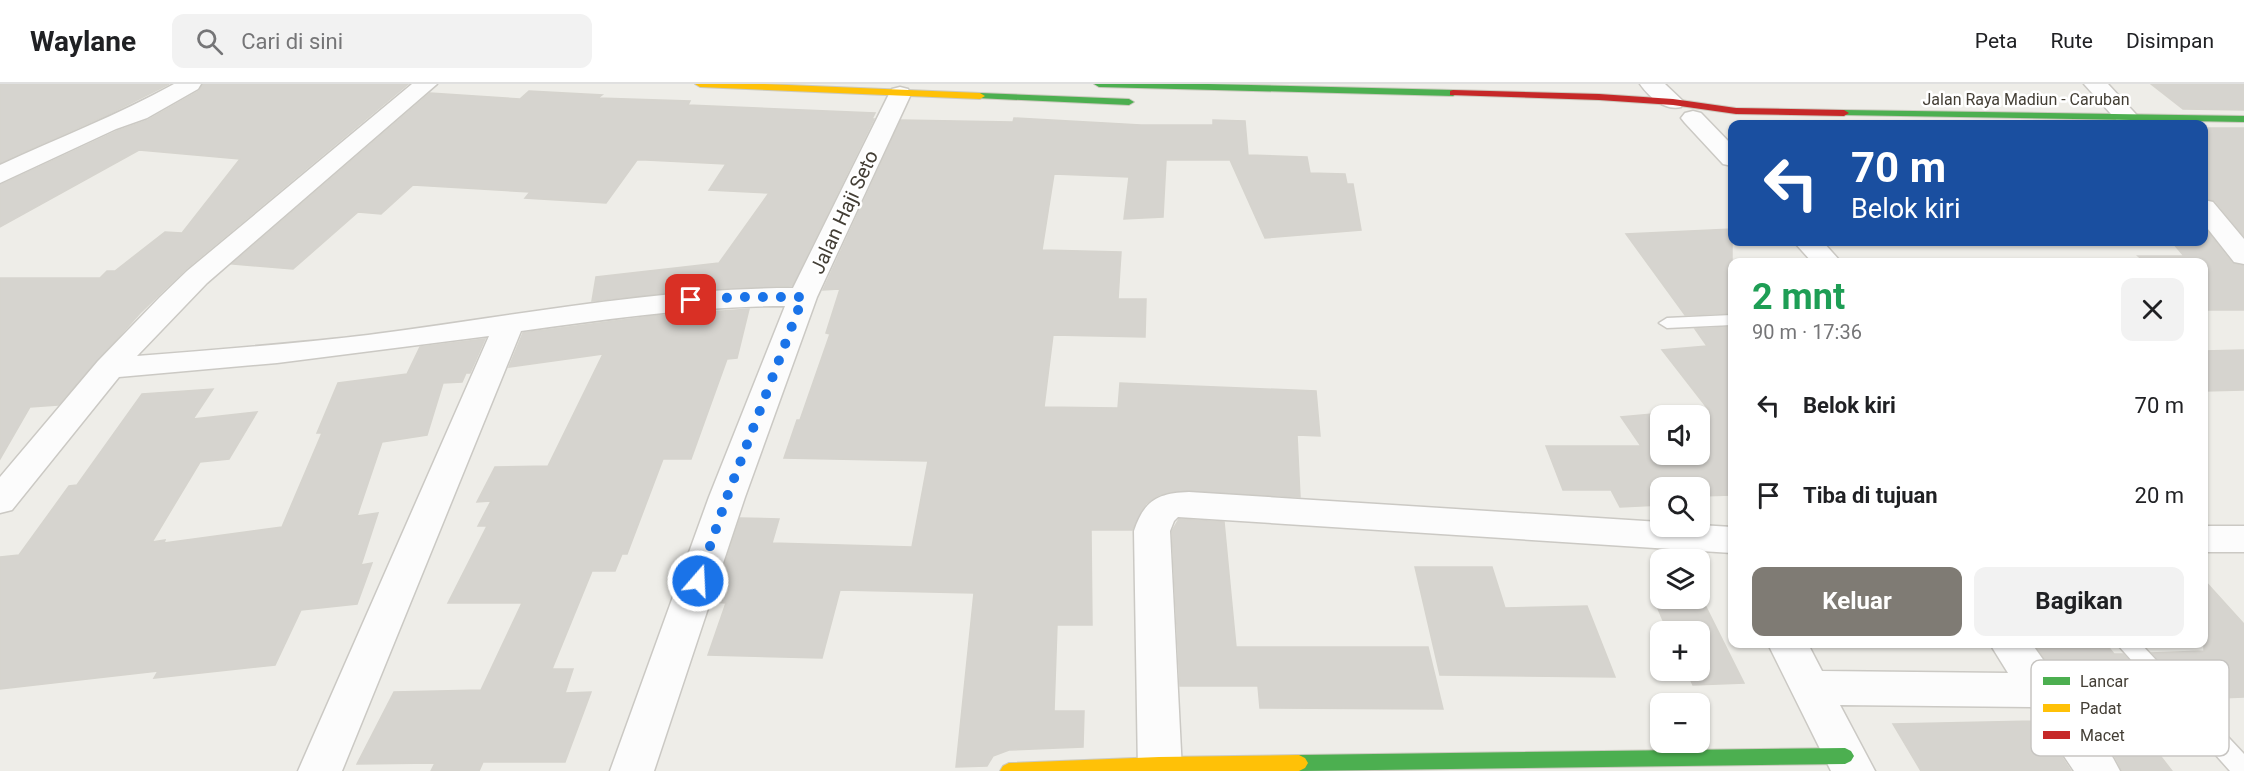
<!DOCTYPE html>
<html lang="id">
<meta charset="utf-8">
<style>
body{margin:0;font-family:Roboto,sans-serif;background:#f2f2f2;color:#202124;height:100vh;display:flex;flex-direction:column;font-size:22px;white-space:nowrap}
*{box-sizing:border-box;margin:0}
p{font-size:20px;color:#757577}
.icon{flex:none;width:33px;height:33px;fill:none;stroke:currentColor;stroke-width:2;stroke-linecap:round;stroke-linejoin:round}
.map{position:relative;flex:1;overflow:hidden}
.sheet{position:absolute;left:1728px;top:174px;width:480px;height:390px;display:flex;flex-direction:column;background:#fff;border-radius:12px;box-shadow:0 2px 4px #0004}
.sheet>*{flex:none}
.top-card{position:absolute;left:1728px;top:36px;width:480px;height:126px;border-radius:12px;box-shadow:0 2px 4px #0004;background:#1a4fa0;color:#fff;overflow:hidden}
.controls{position:absolute;left:1650px;top:321px;display:grid;gap:12px}
.controls a{display:grid;place-items:center;width:60px;height:60px;border-radius:12px;background:#fff;box-shadow:0 2px 4px #0004;font-size:30px}
.pin{position:absolute;display:grid;place-items:center;width:51px;height:51px;color:#fff;margin:-26px;border-radius:12px;box-shadow:0 3px 9px #0006}
.me{position:absolute;width:66px;margin:-33px;rotate:19deg;stroke-linejoin:round;filter:drop-shadow(0 0 4px #0008)}
.turn{display:flex;align-items:center;gap:21px;height:126px;padding:0 24px;font-size:27px}
.turn .icon{width:78px;height:78px;stroke-width:2.5}
.turn b{display:block;font-size:42px;line-height:51px}
.round{display:grid;place-items:center;flex:none;width:63px;height:63px;border-radius:12px;background:#f2f2f2}
.head{display:flex;align-items:center;justify-content:space-between;height:102px;padding:0 24px}
h1{font-size:36px;font-weight:700;line-height:45px;color:#1e9e55}
.primary-button{display:flex;gap:12px;margin-top:auto;padding:12px 24px}
.primary-button a{flex:1;height:69px;border-radius:12px;background:#7f7b74;color:#fff;font-size:24px;font-weight:700;line-height:69px;text-align:center}
.primary-button a+a{background:#f2f2f2;color:#202124}
ul{padding:0;list-style:none}
li{display:flex;align-items:center;gap:18px;height:90px;padding:0 24px}
li div{flex:1}
li b{display:block;font-size:22px}
li em{font-style:normal}
header{display:flex;align-items:center;gap:36px;box-sizing:border-box;height:84px;padding:0 30px;background:#fff;border-bottom:2px solid #e0e0e0}
header strong{font-size:28px}
nav{display:flex;gap:33px;margin-inline-start:auto;font-size:21px}
.search{width:420px;height:54px;background:#f2f2f2;display:flex;align-items:center;gap:15px;box-sizing:border-box;padding:0 21px;border-radius:12px;color:#757577;font-size:22px}
.map>svg:first-child{display:block}
.building{fill:#d6d4cf;stroke:#d6d4ce;stroke-width:1.5;fill-rule:evenodd}
.lines{fill:none;stroke-linecap:round;stroke-linejoin:round}
.lane-casing{stroke:#cbc9c4;stroke-width:3}
.street-casing{stroke:#cbc9c4;stroke-width:3}
.fast-casing{stroke:#cccabf;stroke-width:2}
.slow-casing{stroke:#cccabf;stroke-width:2}
.jam-casing{stroke:#cccabf;stroke-width:2}
.lane{fill:#fcfcfc;fill-rule:evenodd}
.street{fill:#fcfcfc;fill-rule:evenodd}
.fast{fill:#4caf50;fill-rule:evenodd}
.slow{fill:#ffc107;fill-rule:evenodd}
.jam{fill:#c62828;fill-rule:evenodd}
.route{stroke:#1a73e8;stroke-width:10;stroke-dasharray:0 18}
.labels{text-anchor:middle;stroke-width:5;stroke-linejoin:round;paint-order:stroke}
.far-street-label{font-size:16px;fill:#433e35;stroke:#fff}
.street-label{font-size:20px;fill:#433e35;stroke:#fff}
.key{fill:#fff;stroke:#c7c5c2;stroke-width:1.5}
.key-label{font-size:16px;fill:#433e35}
</style>
<header>
<strong>Waylane</strong>
<div class="search"><svg class="icon" aria-label="search" viewBox="0 0 24 24"><circle cx="10" cy="10" r="6"/><path d="M15 15l6 6"/></svg>Cari di sini</div>
<nav><a>Peta</a><a>Rute</a><a>Disimpan</a></nav>
</header>
<div class="map">
<svg width="2244" height="687" viewBox="0 0 2244 687">
<rect width="100%" height="100%" fill="#eeede8"/>
<path class="building" d="M0,0H169L109,30L0,79Z
M203,0H408L186,185L140,229L58,321L30,323L0,375V194H100L107,187H115L165,148L182,149L240,75L139,66L0,143V101L117,47L148,36L199,7Z
M2151,0H2244V26L2183,25Z
M529,7L602,11L598,14L690,17L688,21L875,29L872,35H874L792,202L686,207L592,217L596,193L719,179L769,109L709,106L726,80L646,76H637L606,119L525,114L530,108L413,101L381,130L358,128L293,185L232,180L430,9L520,15Z
M1014,34L1141,41H1213V36L1245,37L1248,71L1307,73L1310,89L1345,90L1347,100H1353L1361,146L1265,154L1230,76H1166L1163,133L1124,135L1129,93L1054,90L1042,166L1121,168L1118,215H1146L1145,253L1053,251L1044,323L1118,324L1120,299L1316,307L1320,352L1297,351L1300,413L1178,407L1159,411L1146,420L1132,446H1091L1092,541H1057L1054,627H1084L1083,663L1009,666L993,672L987,682L956,683L974,509L840,506L822,574L708,571L726,519L712,518L740,434L779,435L772,459L912,463L928,377L784,374L797,336H800L830,250L826,249L840,205L823,206L901,36L1013,38Z
M2204,44H2244V152L2215,117L2204,114Z
M2204,143L2232,179L2244,182V226H2204V178H2145L2138,172H2184L2172,158H2204Z
M1732,145V229L1685,231L1626,150Z
M749,225L737,274L727,275L691,375H663L627,470H622L615,487H592L552,585H573L565,609L591,608L565,678H483L479,687H431L435,679L357,680L394,608L481,606L522,519H448L487,442H478L491,417L477,418L495,383L548,382L603,270L509,283L523,249L653,232Z
M1732,243V411L1700,412V404H1660V421L1620,423L1611,406H1563L1546,362H1641L1621,333L1708,325L1662,266L1707,262L1695,245ZM1660,332H1700V370H1660Z
M485,255L470,289H466L462,298L443,299L427,351L382,358L357,432L378,429L361,481L372,479L357,520L301,526L275,581L154,594L158,587L0,605V473L19,471L69,402L77,401L142,310L213,305L193,335L257,328L229,375L200,378L152,458L165,456L164,459L282,443L322,349H317L338,299L407,290L420,263Z
M2244,266V306L2204,307V267Z
M1179,435L1224,438L1236,563H1428L1443,625L1260,624L1258,602H1180L1172,447Z
M1415,483H1492L1505,524L1587,522L1615,593L1440,591Z
M2204,496L2244,540V613L2195,615L2152,569L2204,567Z
M1704,519L1744,599L1693,601L1686,586H1700V548H1668L1656,520Z
M2034,560H2106L2114,570H2123L2164,616H2149L2158,629H2127L2172,687H2122L2115,673Z
M2038,637L2071,687H1921L1893,640Z"/>
<g class="lines">
<defs>
<path id="lane" d="M1732,231V241L1667,244L1659,239L1667,234Z
M2117,560H2141L2244,670V687H2230Z"/>
<path id="street" d="M174,0H201L198,5L147,34L116,45L0,99V81C58,54 118,31 174,0Z
M412,0H437L207,199L137,272C214,266 291,260 368,251C510,233 650,204 793,204L889,10L892,5L900,3L908,5L911,10L817,213L745,413L654,687H610L709,413L785,222C696,222 609,235 521,247L342,687H298L489,252L277,279L119,293L12,426L0,429V393L98,277L160,213L187,187Z
M1640,0H1665L1684,18L1681,23C1665,27 1649,13 1640,0Z
M2084,0H2108L2145,40H2120Z
M1693,27L1701,29L1732,61V82L1723,80L1685,39L1681,34L1685,29Z
M2204,116L2213,118L2244,155V180L2234,178L2204,140Z
M1794,158H1823L1841,178H1812Z
M1189,408L1660,438V442H1700V441L1732,443V469L1178,433L1174,437L1170,447L1182,687H1138L1134,447C1144,417 1157,409 1189,408Z
M2204,442H2244V468H2204Z
M1768,560H1808L1822,587L2008,589L1990,560H2032L2113,674L2120,687H2074L2031,623L1840,621L1875,687H1831Z"/>
<path id="fast" d="M1094,0H1208L1453,6L1458,9L1453,12L1099,3Z
M980,9L1129,15L1134,18L1129,21L977,14L975,12Z
M1844,26L2244,32V38L1841,31V27Z
M1845,664L1851,667L1854,672L1851,677L1845,680L1299,687L1293,684L1290,679L1293,674L1299,671Z"/>
<path id="slow" d="M695,0H764L980,9L985,12L980,15L700,3Z
M1299,671L1305,674L1308,679L1305,684L1299,687H1000L1003,682L1009,679L1159,673Z"/>
<path id="jam" d="M1453,6L1599,10L1673,15L1736,24L1844,26L1849,29L1844,32L1736,30L1673,21L1599,16L1450,11V7Z"/>
</defs>
<use href="#lane" class="lane-casing"/>
<use href="#street" class="street-casing"/>
<use href="#fast" class="fast-casing"/>
<use href="#slow" class="slow-casing"/>
<use href="#jam" class="jam-casing"/>
<use href="#lane" class="lane"/>
<use href="#street" class="street"/>
<use href="#fast" class="fast"/>
<use href="#slow" class="slow"/>
<use href="#jam" class="jam"/>
</g>
<g class="lines">
<path class="route" d="M691,216L738,213H803L727,413L698,497"/>
</g>
<g class="labels">
<g class="far-street-label">
<text x="2026" y="21">Jalan Raya Madiun - Caruban</text>
</g>
<g class="street-label">
<text transform="translate(844 128) rotate(-65)" y="7">Jalan Haji Seto</text>
</g>
</g>
<rect x="2031" y="576" width="198" height="96" rx="9" class="key"/>
<rect x="2043" y="593" width="27" height="8" fill="#4caf50"/>
<rect x="2043" y="620" width="27" height="8" fill="#ffc107"/>
<rect x="2043" y="647" width="27" height="8" fill="#c62828"/>
<g class="key-label">
<text x="2080" y="603">Lancar</text>
<text x="2080" y="630">Padat</text>
<text x="2080" y="657">Macet</text>
</g>
</svg>
<div class="controls">
<a><svg class="icon" aria-label="sound" viewBox="0 0 24 24"><path d="M4 9h4l5-4v14l-5-4H4zM17 9q2 3 0 6"/></svg></a>
<a><svg class="icon" aria-label="search" viewBox="0 0 24 24"><circle cx="10" cy="10" r="6"/><path d="M15 15l6 6"/></svg></a>
<a><svg class="icon" aria-label="layers" viewBox="0 0 24 24"><path d="M12 4l9 5-9 5-9-5zM3 14l9 5 9-5"/></svg></a>
<a>+</a>
<a>−</a>
</div>
<div class="pin" style="left:691px;top:216px;background:#d93025"><svg class="icon" aria-label="arrive" viewBox="0 0 24 24"><path d="M6 21V4h12l-3 4 3 4H6"/></svg></div>
<svg class="me" style="left:698px;top:497px" viewBox="-20 -20 40 40"><circle r="17" fill="#1a73e8" stroke="#fff" stroke-width="3"/><path d="M0-11L8 9 0 5-8 9z" fill="#fff"/></svg>
<div class="top-card">
<div class="turn"><svg class="icon" aria-label="left" viewBox="0 0 24 24"><path d="M17 20v-9H6M10 6l-5 5 5 5"/></svg><div><b>70 m</b>Belok kiri</div></div>
</div>
<section class="sheet">
<div class="head"><div><h1>2 mnt</h1><p>90 m · 17:36</p></div><a class="round"><svg class="icon" aria-label="close" viewBox="0 0 24 24"><path d="M6 6l12 12M18 6L6 18"/></svg></a></div>
<ul>
<li><svg class="icon" aria-label="left" viewBox="0 0 24 24"><path d="M17 20v-9H6M10 6l-5 5 5 5"/></svg><div><b>Belok kiri</b></div><em>70 m</em></li>
<li><svg class="icon" aria-label="arrive" viewBox="0 0 24 24"><path d="M6 21V4h12l-3 4 3 4H6"/></svg><div><b>Tiba di tujuan</b></div><em>20 m</em></li>
</ul>
<div class="primary-button"><a>Keluar</a><a>Bagikan</a></div>
</section>
</div>
